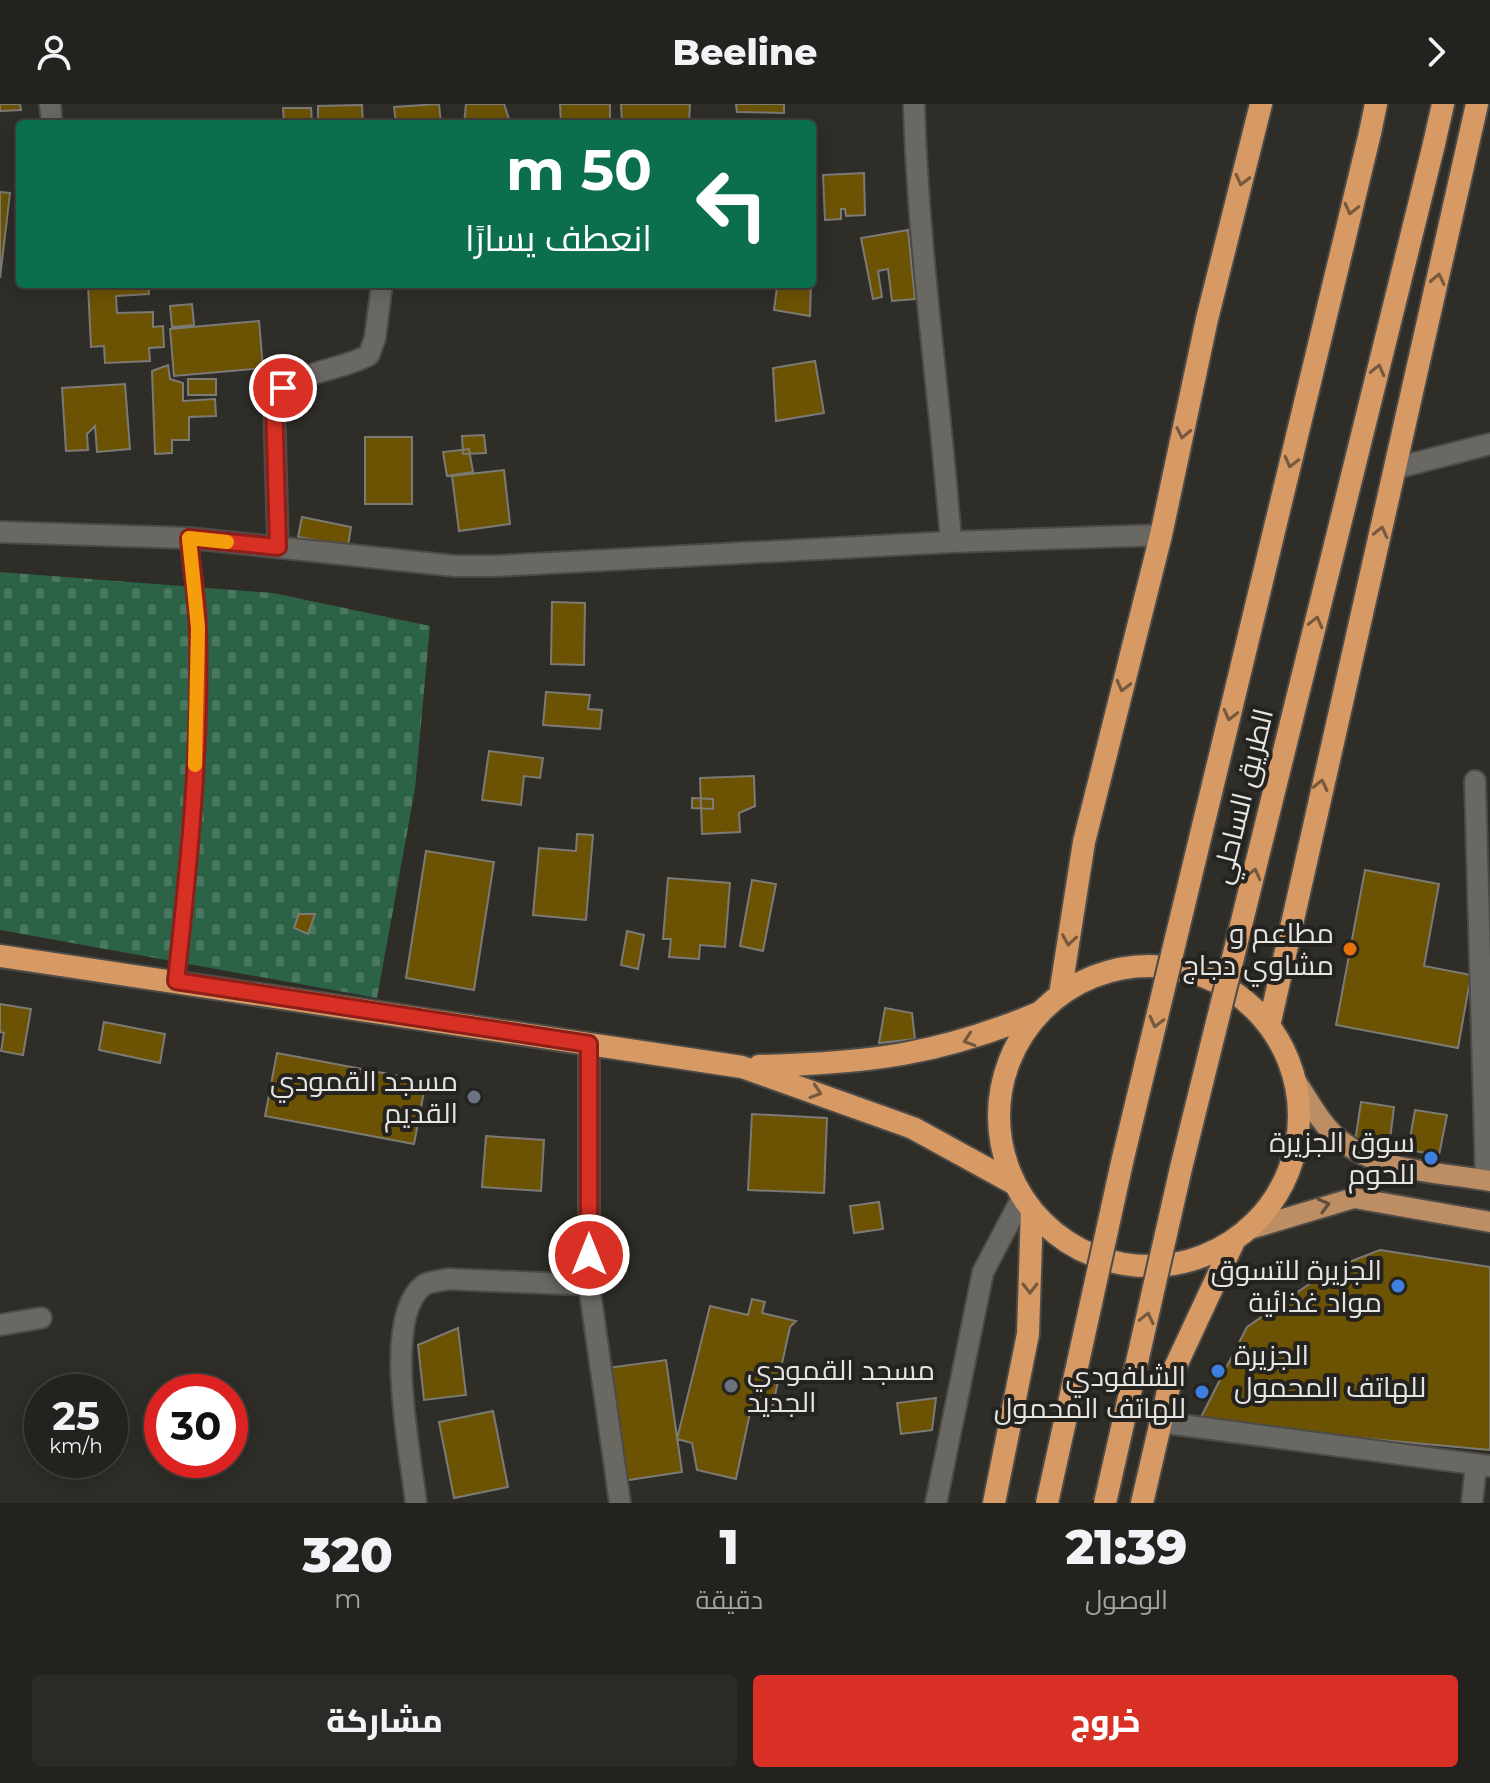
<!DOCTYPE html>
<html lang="ar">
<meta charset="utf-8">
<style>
body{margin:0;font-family:Montserrat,Cairo,sans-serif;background:#2b2a27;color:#f1f3f6;direction:rtl;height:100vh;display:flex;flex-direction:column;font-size:30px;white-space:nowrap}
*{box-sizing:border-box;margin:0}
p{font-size:26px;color:#a3a4a4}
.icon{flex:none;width:44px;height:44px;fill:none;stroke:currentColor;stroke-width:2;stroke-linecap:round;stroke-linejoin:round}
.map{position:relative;height:1399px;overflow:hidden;direction:ltr}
.sheet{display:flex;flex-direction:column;background:#23221e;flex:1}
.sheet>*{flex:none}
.hud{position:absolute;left:16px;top:16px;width:800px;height:168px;border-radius:8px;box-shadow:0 4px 20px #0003,0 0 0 2px #403f3c;direction:rtl;background:#0b6e4f;color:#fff;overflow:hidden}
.speed{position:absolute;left:24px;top:1270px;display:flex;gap:16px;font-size:40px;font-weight:700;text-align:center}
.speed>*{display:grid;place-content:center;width:104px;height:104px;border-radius:50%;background:#23221e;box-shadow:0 4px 20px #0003,0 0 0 2px #403f3c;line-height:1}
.speed small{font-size:20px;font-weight:400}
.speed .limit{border:12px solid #d22;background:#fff;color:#111}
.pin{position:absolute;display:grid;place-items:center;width:68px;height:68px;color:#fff;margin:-34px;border:4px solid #fff;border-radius:50%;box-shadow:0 2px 8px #0007}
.me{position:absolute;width:88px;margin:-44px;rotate:0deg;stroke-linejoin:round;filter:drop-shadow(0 0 6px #0008)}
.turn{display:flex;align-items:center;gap:28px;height:168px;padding:0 32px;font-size:36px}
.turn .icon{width:104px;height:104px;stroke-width:2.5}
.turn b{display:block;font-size:56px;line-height:68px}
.eta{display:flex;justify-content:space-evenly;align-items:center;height:136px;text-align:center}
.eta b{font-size:48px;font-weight:800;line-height:56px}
.action{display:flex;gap:16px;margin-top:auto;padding:16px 32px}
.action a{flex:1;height:92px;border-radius:8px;background:#d93025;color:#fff;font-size:32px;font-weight:800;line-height:92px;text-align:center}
.action a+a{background:#2b2a27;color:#f1f3f6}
header{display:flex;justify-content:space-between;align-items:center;height:104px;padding:0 32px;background:#23221e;font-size:36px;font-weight:800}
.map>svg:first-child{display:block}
.cemetery{fill:url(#cemetery-stones)}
.building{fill:#6c5304;stroke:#7c7a75;stroke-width:2}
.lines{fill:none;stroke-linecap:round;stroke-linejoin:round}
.service-casing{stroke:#4d4b47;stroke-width:20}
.minor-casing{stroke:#4d4b47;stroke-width:24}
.primary-casing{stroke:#4d4b47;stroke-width:24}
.trunk-casing{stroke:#4d4b47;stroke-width:26}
.service{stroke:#6a6863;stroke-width:16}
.minor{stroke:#6a6863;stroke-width:20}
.primary{stroke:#bd8d64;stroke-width:20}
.trunk{stroke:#d89a64;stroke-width:22}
.trunk-bridge-casing{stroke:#4d4b47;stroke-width:26;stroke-linecap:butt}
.trunk-bridge{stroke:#d89a64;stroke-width:22}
.oneway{stroke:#76593e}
.oneway2{stroke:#624d3b}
.route-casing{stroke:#8d1f18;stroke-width:20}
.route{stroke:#d93025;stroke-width:14}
.slow{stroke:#f59e0b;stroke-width:14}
.food-dot{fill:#e8710a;stroke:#25231f;stroke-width:3}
.worship-dot{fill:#6b7280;stroke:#25231f;stroke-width:3}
.shop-dot{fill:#3f7fe0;stroke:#25231f;stroke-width:3}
.labels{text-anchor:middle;stroke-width:8;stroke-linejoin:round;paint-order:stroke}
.street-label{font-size:28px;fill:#e7e5e2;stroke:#25231f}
.poi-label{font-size:28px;fill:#e7e5e2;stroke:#25231f;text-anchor:end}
</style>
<header><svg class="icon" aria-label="forward" viewBox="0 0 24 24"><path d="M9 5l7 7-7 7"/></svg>Beeline<svg class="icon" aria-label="person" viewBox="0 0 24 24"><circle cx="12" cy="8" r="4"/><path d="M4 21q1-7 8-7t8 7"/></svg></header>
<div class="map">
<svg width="1490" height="1399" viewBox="0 0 1490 1399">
<defs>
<pattern id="cemetery-stones" width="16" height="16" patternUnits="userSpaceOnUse" patternTransform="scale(2)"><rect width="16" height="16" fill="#2c6245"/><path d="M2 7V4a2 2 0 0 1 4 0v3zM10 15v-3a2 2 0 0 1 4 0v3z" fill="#4b7860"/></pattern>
</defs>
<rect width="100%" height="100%" fill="#2f2d28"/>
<path class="cemetery" d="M0,468L273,489L430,522L415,685L377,894L0,826Z"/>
<path class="building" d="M0,0H20L21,6L0,7Z
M439,0L441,20H396L394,3Z
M466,0H504L509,15L501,20H464Z
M560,0H610V20H561Z
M621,0H690L689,20H622Z
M736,0H784V9L737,8Z
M362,1L363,20H318V2Z
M283,4H311L312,20H284Z
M864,69L865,111L846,112L845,105H841V115L825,116L823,71Z
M0,88L10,89L0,174Z
M908,126L915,195L892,197L888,165L878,167L882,193L873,195L861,134Z
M88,180H148L149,190L116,192L117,209L153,208V223L163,222L164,243L149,244L150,257L105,259L104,242L91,243Z
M766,180H811L810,212L774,206L777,183H766Z
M192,200L194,221L172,223L170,202Z
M259,217L263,264L174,272L170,225Z
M815,257L824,309L776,317L773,264Z
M168,261L170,275L183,279V297L215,295L216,312L189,313V336H172V349L155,350L152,267Z
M188,275H216V291H188Z
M125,280L130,345L97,348L95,322L87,330L88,346L66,347L62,284Z
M484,331L486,349L463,350L462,332Z
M365,333H412V400H365Z
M469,345L473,368L447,372L443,348Z
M504,366L510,420L459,427L452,372Z
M302,413L351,423L348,442L298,433Z
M552,498L585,499L584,561L551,560Z
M546,588L590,591L588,605L602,606L600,625L543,621Z
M489,647L543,654L540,674L524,672L521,701L482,696Z
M754,672L755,702L739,709L740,728L702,730L700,674Z
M692,694L713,695V705L692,704Z
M577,730L593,731L586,816L533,811L539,744L576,747Z
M426,747L494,758L474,886L406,874Z
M1365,766L1439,780L1424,862L1471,871L1458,944L1336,921Z
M668,774L730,779L725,843L700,841L699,855L669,853L671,835H663Z
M752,776L776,780L763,847L740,842Z
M299,810H315L308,830L294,824Z
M627,827L644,831L638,865L621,861Z
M0,900L31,905L23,951L1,947L4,929L0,928Z
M885,904L912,909L915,935L879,939Z
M104,918L165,930L160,959L99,946Z
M277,949L426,977L414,1040L265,1012Z
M1361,998L1394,1003L1389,1043L1355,1038Z
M1415,1006L1447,1011L1439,1051L1408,1046Z
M752,1010L827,1014L824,1089L748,1086Z
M486,1032L544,1036L541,1087L482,1083Z
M879,1098L883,1125L854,1129L850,1102Z
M1380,1146L1490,1163V1346L1198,1319L1247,1223L1331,1165Z
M752,1195L765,1198L762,1209L796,1217L790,1223L770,1314L750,1309L736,1375L697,1366L692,1339L677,1335L710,1202L748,1211Z
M458,1224L466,1291L424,1296L418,1241Z
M666,1256L682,1368L622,1377L607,1264Z
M936,1294L932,1326L901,1330L897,1299Z
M493,1307L508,1383L454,1394L439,1318Z"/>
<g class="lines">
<defs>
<path id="service" d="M176,877C189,761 201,643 198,526C197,496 192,465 189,434"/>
<path id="minor" d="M50,0L52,20
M914,0C918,146 940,292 951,438
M1396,364L1490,340
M0,428L189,434L455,462H495L951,438L1161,431
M278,443L274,297C297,265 338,268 369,251L375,234L382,180
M1475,677L1486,1076
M589,940V1181L620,1399
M0,1221L41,1214
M1159,1318L1490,1362
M416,1399C411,1351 381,1212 424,1181C430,1177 441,1177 448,1175L589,1181
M936,1399L983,1168L1023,1092
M1472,1399L1476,1361"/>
<path id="primary" d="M1295,976C1309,996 1321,1021 1340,1036C1381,1069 1441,1068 1490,1077
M1250,1125L1354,1094L1490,1118"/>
<path id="trunk" d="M1370,29L1376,0
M1434,40L1443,0
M0,852L742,963L913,1024L1015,1080
M999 1012a150 150 0 1 1 300 0a150 150 0 1 1-300 0Z
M1060,891L1084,738L1161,431L1207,215L1261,0
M1269,922L1477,0
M759,962C870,959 938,951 1041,908
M994,1399L1028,1230L1032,1106
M1142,1399L1172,1270L1234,1137"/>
</defs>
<use href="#service" class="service-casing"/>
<use href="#minor" class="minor-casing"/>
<use href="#primary" class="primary-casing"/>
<use href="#trunk" class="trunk-casing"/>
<use href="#service" class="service"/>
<use href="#minor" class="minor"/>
<use href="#primary" class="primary"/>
<use href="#trunk" class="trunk"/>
<defs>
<path id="trunk-bridge" d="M1047,1399L1123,1054L1370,29
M1105,1399L1181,1064L1434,40"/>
</defs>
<use href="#trunk-bridge" class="trunk-bridge-casing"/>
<use href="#trunk-bridge" class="trunk-bridge"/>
</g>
<defs><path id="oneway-chevron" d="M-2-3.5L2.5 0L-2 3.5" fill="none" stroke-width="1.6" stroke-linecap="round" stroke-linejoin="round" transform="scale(2)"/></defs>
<g class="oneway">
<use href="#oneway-chevron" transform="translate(1242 76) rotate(104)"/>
<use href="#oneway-chevron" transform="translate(1351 105) rotate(104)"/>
<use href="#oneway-chevron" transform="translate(1438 175) rotate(-78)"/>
<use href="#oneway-chevron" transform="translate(1378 266) rotate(-76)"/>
<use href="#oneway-chevron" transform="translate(1183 329) rotate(102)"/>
<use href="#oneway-chevron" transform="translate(1291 358) rotate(104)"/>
<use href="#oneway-chevron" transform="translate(1381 428) rotate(-77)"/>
<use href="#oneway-chevron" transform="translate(1316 518) rotate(-76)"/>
<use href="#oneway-chevron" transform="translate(1123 582) rotate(104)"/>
<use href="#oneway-chevron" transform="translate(1230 611) rotate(104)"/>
<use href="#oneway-chevron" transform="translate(1321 681) rotate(-77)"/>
<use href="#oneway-chevron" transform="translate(1254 770) rotate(-76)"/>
<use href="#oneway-chevron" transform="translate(1069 836) rotate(99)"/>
<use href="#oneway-chevron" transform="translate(1156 918) rotate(104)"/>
<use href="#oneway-chevron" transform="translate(969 936) rotate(162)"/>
<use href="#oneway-chevron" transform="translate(816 988) rotate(18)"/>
<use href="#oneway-chevron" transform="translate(1030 1184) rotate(90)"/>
<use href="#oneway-chevron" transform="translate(1147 1214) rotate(-77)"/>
</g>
<use class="oneway2" href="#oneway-chevron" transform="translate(1324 1101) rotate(-15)"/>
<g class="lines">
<defs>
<path id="route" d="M283,284L274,297L278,443L189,434C192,465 197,496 198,526C201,643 189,761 176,877L589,940V1151"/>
</defs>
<use href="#route" class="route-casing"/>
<use href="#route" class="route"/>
<path class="slow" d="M195,661L198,524L189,434L227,438"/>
</g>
<circle class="food-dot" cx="1350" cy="845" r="8"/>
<g class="worship-dot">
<circle cx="474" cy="993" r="8"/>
<circle cx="731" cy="1282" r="8"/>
</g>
<g class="shop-dot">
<circle cx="1431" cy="1054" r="8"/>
<circle cx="1398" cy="1182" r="8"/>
<circle cx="1218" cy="1267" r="8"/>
<circle cx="1202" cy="1288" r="8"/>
</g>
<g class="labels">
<g class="street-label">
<text transform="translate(1242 692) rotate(-76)" y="10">الطريق الساحلي</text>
</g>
<g class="poi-label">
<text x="1334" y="839">مطاعم و<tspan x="1334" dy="32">مشاوي دجاج</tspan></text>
<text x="458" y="987">مسجد القمودي<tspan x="458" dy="32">القديم</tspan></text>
<text x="1415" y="1048">سوق الجزيرة<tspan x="1415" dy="32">للحوم</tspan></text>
<text x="1382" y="1176">الجزيرة للتسوق<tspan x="1382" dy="32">مواد غذائية</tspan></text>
<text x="1234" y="1261" text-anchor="start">الجزيرة<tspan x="1234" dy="32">للهاتف المحمول</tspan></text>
<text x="747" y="1276" text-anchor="start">مسجد القمودي<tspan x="747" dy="32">الجديد</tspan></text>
<text x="1186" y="1282">الشلفودي<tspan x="1186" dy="32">للهاتف المحمول</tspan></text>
</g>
</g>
</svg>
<div class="speed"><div>25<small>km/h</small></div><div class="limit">30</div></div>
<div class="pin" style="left:283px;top:284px;background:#d93025"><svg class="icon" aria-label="arrive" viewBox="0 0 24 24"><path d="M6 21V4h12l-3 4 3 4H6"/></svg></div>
<svg class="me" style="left:589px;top:1151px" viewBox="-20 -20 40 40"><circle r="17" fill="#d93025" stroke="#fff" stroke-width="3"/><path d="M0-11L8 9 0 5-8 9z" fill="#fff"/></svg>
<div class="hud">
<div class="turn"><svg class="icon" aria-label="left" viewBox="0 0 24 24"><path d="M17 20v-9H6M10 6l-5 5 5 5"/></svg><div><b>50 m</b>انعطف يسارًا</div></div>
</div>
</div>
<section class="sheet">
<div class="eta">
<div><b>21:39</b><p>الوصول</p></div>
<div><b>1</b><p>دقيقة</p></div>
<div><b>320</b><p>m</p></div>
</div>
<div class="action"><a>خروج</a><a>مشاركة</a></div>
</section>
